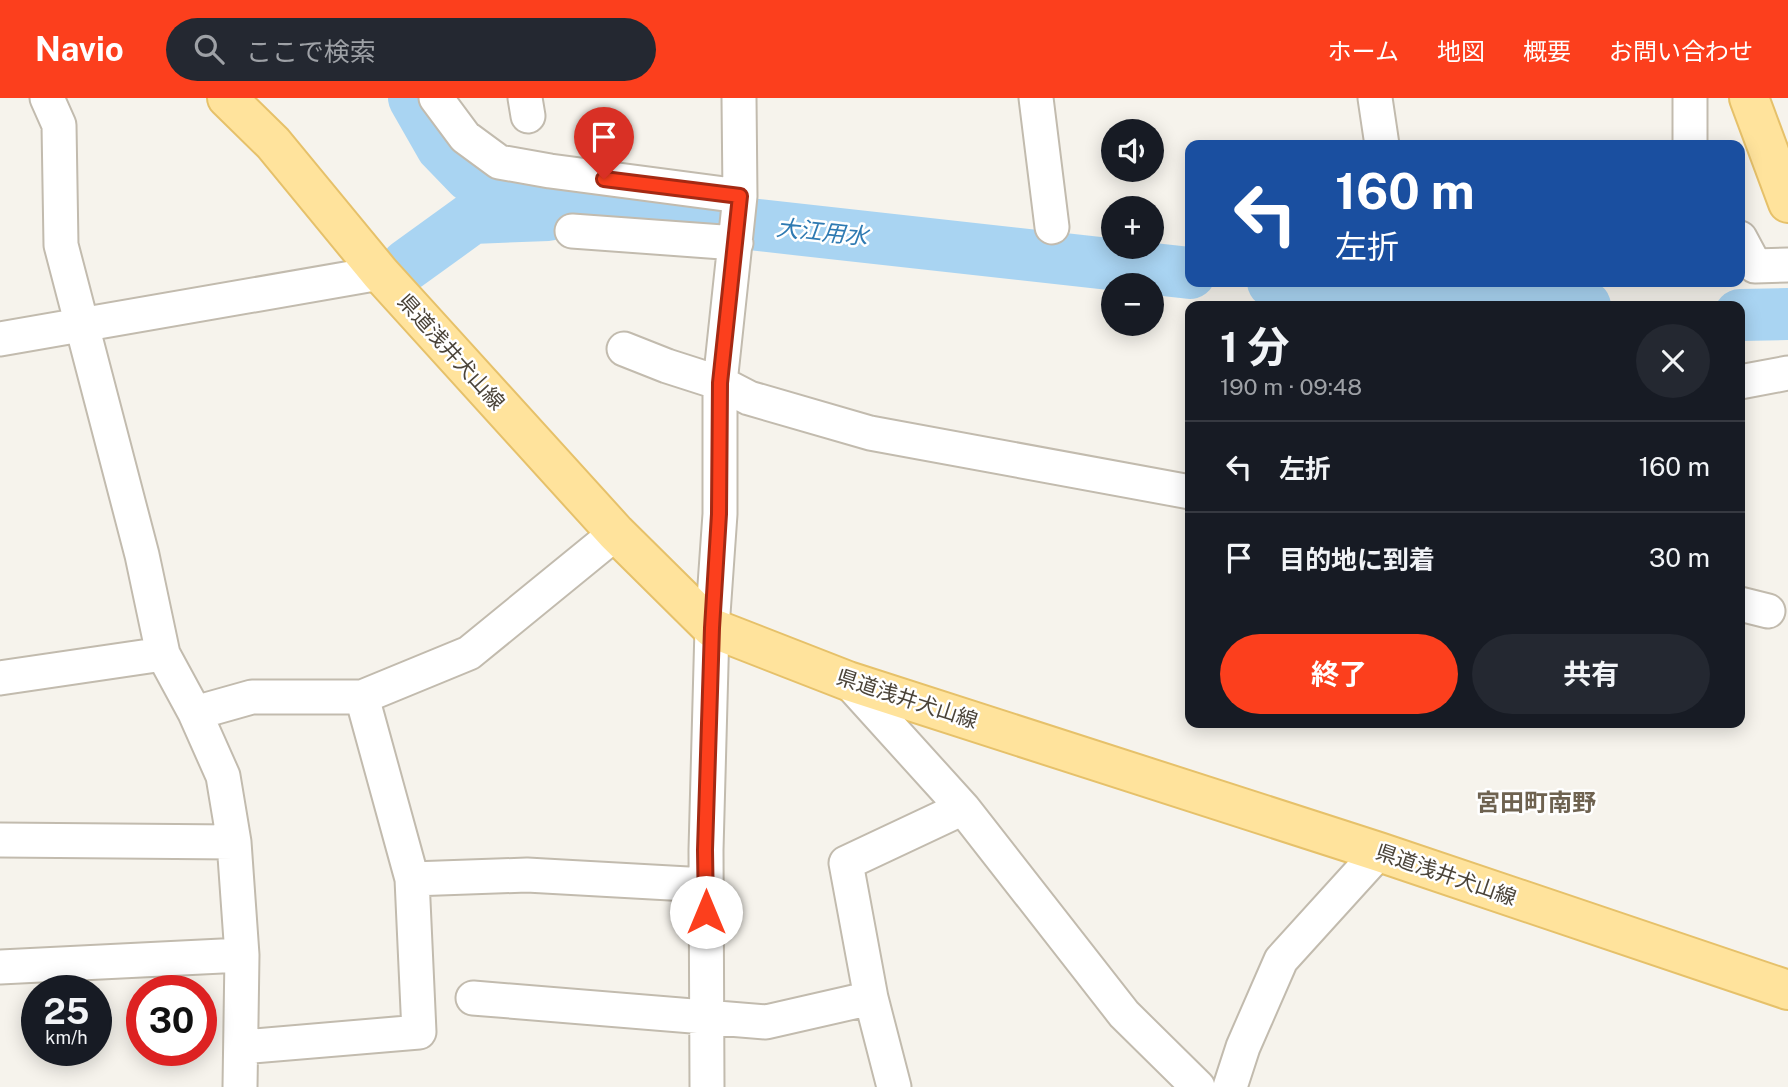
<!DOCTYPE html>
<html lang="ja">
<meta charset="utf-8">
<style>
body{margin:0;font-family:"Public Sans","Noto Sans JP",sans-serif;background:#242831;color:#f1f3f6;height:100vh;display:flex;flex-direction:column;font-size:26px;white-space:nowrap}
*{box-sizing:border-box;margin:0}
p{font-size:23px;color:#9ea1a6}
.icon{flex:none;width:38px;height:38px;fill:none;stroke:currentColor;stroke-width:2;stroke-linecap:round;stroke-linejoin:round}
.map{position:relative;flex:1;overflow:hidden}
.panel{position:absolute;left:1185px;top:203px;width:560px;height:427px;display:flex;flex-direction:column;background:#171b24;border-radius:14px;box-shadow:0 4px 18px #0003}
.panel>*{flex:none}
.guide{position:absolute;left:1185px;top:42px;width:560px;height:147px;border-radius:14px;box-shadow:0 4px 18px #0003;background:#1a4fa0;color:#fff;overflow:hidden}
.controls{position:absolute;left:1101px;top:21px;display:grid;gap:14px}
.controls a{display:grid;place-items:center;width:63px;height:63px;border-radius:50%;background:#171b24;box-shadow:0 4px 18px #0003;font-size:35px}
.speed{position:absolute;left:21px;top:877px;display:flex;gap:14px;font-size:35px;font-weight:700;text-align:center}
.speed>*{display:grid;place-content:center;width:91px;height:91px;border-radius:50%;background:#171b24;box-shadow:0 4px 18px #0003;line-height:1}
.speed small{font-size:18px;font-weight:400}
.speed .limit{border:10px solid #d22;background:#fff;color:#111}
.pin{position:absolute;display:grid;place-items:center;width:60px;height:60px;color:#fff;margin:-72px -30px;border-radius:50% 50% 50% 0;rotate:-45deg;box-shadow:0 0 7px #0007}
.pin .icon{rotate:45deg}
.me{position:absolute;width:77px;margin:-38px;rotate:0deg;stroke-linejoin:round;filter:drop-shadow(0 0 5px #0008)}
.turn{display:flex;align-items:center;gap:24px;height:147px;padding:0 35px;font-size:32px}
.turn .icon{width:91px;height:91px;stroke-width:2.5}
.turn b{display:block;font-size:49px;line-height:60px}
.round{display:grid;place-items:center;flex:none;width:74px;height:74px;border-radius:37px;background:#242831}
.summary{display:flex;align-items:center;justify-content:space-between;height:119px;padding:0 35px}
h1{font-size:42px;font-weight:700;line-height:52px}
.action{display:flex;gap:14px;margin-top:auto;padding:14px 35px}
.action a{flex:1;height:80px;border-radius:42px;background:#fc3f1d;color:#fff;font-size:28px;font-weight:700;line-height:80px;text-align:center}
.action a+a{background:#242831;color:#f1f3f6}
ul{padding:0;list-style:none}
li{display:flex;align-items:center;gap:21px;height:91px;padding:0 35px;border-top:2px solid #363941}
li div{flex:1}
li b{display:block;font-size:26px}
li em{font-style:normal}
header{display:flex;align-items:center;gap:42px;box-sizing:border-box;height:98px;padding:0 35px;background:#fc3f1d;color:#fff}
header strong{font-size:33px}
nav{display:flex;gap:38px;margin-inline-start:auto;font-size:24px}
.search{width:490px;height:63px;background:#242831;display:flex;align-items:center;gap:18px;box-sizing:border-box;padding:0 24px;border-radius:38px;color:#9ea1a6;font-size:26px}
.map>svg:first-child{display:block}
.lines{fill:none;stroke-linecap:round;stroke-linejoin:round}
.river{stroke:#a9d4f2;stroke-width:52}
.minor-casing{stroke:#c2bbae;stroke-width:37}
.major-casing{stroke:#e6c16a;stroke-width:42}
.minor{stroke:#fff;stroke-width:33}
.major{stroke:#ffe39c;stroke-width:38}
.route-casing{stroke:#a42913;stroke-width:18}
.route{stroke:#fc3f1d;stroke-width:12}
.labels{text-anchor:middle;stroke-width:5;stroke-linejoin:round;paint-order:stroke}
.street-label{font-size:21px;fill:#4b4439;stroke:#fff}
.water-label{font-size:23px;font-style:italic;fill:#2e7ab2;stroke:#fff}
.quarter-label{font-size:24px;font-weight:bold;fill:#6e6250;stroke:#fff}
</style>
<header>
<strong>Navio</strong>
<div class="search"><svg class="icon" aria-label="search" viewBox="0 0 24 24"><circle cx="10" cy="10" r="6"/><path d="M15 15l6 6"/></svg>ここで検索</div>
<nav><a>ホーム</a><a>地図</a><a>概要</a><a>お問い合わせ</a></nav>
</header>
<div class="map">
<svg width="1788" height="989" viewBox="0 0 1788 989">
<rect width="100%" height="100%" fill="#f6f3ec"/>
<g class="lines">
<path class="river" d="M414,0L442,49L470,78L569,106L1190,175
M407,167L472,120L548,117L553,114
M1273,184L1585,208
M1740,217L1788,216"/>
<defs>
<path id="minor" d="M47,0L59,27L61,147L142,457L163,556L195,615L223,678L234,744L242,857L240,989
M436,0L465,39L499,64L550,73L740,98
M525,0L528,18
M1036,0L1052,129
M1375,0L1382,47
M1690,0V47
M572,133L736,145
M1740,140L1755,168L1788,167
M0,241L380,175
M624,251L667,268L720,285L749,300L870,335L1190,394
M1740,284L1788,275
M1740,506L1768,513
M0,580L163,556
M848,583L963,710L1124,916L1198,989
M195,615L252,599H362L469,555L616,435
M0,742L234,744
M412,781L527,777L706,787
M0,869L242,857
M473,900L766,924L871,900
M242,949L419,934L412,781L362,599
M707,989L706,752L712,530L720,416V285L740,98L739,0
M894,989L871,900L846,765L963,710
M1230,989L1243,949L1281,862L1379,754"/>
<path id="major" d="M227,0L273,45L380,175L616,435L712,530L848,583L1379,754L1788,892
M1749,0L1788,105"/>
</defs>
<use href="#minor" class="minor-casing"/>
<use href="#major" class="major-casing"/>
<use href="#minor" class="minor"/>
<use href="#major" class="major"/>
</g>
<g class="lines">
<defs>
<path id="route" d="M604,81L740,98L720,285L719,416L712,530L705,752L706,814"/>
</defs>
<use href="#route" class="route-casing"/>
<use href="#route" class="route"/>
</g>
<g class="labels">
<g class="street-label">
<text transform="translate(451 254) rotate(48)" y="7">県道浅井犬山線</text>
<text transform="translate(907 601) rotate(18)" y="7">県道浅井犬山線</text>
<text transform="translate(1446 777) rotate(19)" y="7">県道浅井犬山線</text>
</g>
<g class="water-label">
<text transform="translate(822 134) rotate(6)" y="8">大江用水</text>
</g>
<g class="quarter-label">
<text x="1536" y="713">宮田町南野</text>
</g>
</g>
</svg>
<div class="controls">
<a><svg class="icon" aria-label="sound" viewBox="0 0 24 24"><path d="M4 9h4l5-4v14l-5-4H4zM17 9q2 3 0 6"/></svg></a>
<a>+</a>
<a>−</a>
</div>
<div class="speed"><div>25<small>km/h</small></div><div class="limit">30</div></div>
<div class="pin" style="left:604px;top:81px;background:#d93025"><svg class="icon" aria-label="arrive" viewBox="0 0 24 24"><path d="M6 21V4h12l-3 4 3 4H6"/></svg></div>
<svg class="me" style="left:706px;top:814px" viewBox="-20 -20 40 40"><circle r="19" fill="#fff"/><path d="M0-13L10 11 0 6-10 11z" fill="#fc3f1d"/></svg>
<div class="guide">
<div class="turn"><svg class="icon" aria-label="left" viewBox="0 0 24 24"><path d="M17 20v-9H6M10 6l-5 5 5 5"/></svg><div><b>160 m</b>左折</div></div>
</div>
<section class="panel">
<div class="summary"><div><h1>1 分</h1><p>190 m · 09:48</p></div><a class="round"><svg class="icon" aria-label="close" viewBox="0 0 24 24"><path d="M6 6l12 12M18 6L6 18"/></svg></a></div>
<ul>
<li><svg class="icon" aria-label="left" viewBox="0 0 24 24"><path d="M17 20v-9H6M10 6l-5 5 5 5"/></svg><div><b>左折</b></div><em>160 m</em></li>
<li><svg class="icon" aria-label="arrive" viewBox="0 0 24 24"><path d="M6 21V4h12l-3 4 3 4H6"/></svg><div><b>目的地に到着</b></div><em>30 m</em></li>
</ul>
<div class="action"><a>終了</a><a>共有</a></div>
</section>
</div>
